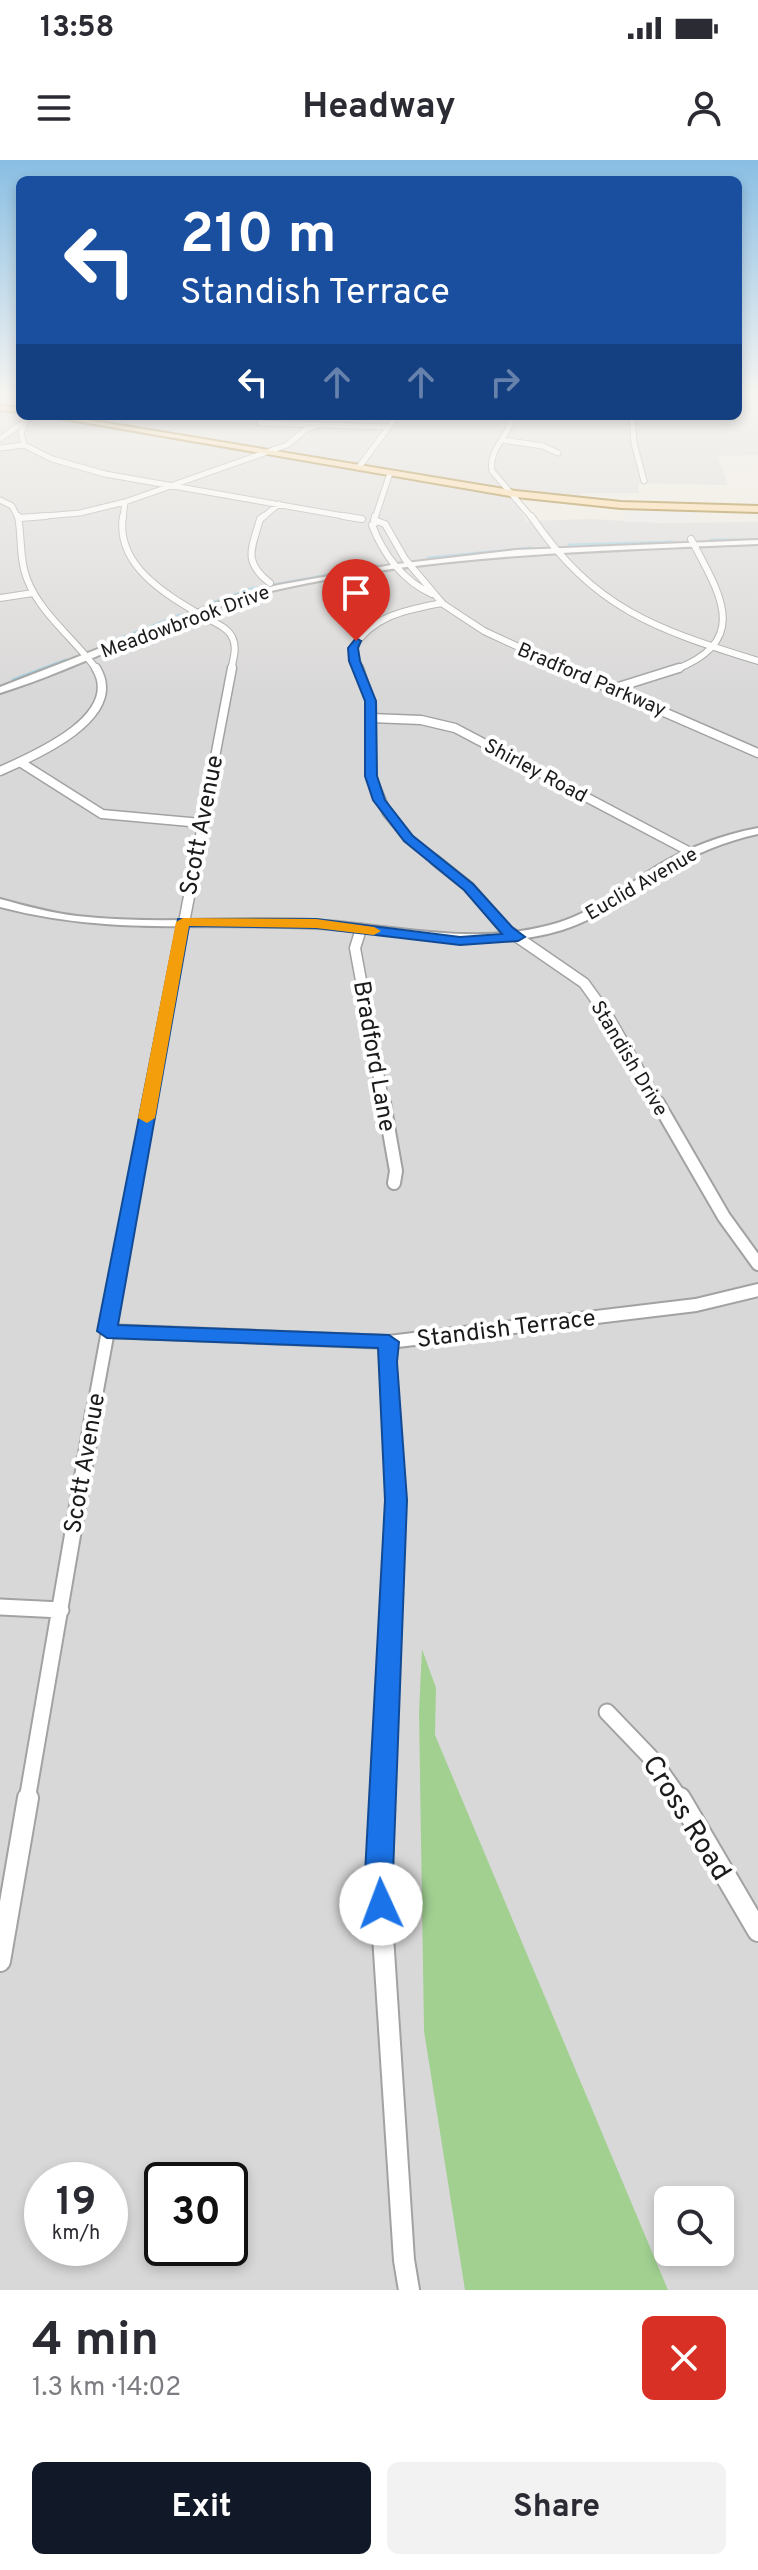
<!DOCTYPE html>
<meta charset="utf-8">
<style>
body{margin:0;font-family:Overpass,sans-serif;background:#f2f2f3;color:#2b2b33;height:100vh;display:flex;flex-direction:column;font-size:30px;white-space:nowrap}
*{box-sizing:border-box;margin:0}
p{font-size:26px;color:#7c7c81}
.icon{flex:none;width:44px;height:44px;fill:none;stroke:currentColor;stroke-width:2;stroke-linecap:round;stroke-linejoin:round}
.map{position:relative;height:2130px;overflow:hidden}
.drawer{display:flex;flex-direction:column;background:#fff;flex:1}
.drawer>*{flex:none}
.guide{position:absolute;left:16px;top:16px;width:726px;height:244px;border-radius:12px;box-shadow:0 4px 12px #0003;background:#1a4fa0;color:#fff;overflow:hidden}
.controls{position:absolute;left:654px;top:2026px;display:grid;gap:16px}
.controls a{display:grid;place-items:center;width:80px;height:80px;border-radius:12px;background:#fff;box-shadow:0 4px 12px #0003;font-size:40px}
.speed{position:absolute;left:24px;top:2002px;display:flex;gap:16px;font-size:40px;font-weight:700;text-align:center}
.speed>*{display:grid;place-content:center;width:104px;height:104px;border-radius:50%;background:#fff;box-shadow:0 4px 12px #0003;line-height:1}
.speed small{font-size:20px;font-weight:400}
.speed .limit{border:4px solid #111;border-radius:12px;background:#fff;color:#111}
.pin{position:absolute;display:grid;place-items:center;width:68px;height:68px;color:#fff;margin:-82px -34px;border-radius:50% 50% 50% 0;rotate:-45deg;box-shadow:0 0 8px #0007}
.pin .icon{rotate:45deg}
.me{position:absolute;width:88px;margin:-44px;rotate:358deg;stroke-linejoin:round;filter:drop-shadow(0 0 6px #0008)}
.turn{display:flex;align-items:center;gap:28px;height:168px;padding:0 32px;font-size:36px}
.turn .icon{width:104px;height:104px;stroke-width:2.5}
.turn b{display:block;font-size:56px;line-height:68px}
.lanes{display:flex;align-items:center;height:76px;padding:0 32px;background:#0003;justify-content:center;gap:40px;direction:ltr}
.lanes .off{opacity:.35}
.round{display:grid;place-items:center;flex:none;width:84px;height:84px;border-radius:12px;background:#f2f2f3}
.summary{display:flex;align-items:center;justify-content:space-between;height:136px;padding:0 32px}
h1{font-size:48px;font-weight:700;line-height:60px}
.action{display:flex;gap:16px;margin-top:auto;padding:16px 32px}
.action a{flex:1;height:92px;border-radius:12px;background:#111827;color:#fff;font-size:32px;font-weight:700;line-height:92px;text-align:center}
.action a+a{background:#f2f2f3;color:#2b2b33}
.status{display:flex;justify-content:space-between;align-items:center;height:56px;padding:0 40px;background:#fff;direction:ltr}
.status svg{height:22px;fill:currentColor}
header{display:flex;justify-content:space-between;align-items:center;height:104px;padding:0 32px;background:#fff;font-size:36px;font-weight:700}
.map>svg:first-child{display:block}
.residential{fill:#d9d8d8;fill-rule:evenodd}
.forest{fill:#a1d091}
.parking{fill:#e7e7e7}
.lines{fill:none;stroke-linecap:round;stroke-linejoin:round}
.stream{stroke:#9ccddf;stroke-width:3}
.minor-far6-casing{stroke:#a2a2a2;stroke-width:7}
.minor-far5-casing{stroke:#a2a2a2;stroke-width:8}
.minor-far4-casing{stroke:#a2a2a2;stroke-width:11}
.minor-far3-casing{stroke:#a2a2a2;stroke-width:13}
.minor-far2-casing{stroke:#a2a2a2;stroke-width:16}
.minor-far1-casing{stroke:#a2a2a2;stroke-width:19}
.minor-casing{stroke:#a2a2a2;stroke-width:24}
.tertiary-casing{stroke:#a2a2a2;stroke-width:4}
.primary-casing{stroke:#926800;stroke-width:4}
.minor-far6{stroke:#fff;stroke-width:5}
.minor-far5{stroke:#fff;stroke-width:6}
.minor-far4{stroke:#fff;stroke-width:8}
.minor-far3{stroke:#fff;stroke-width:10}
.minor-far2{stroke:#fff;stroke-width:12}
.minor-far1{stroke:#fff;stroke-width:15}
.minor{stroke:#fff;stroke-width:20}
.tertiary{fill:#fff;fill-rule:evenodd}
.primary{fill:#ffd593;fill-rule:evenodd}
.route{fill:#1a73e8;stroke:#114b97;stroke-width:2}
.slow{fill:#f59e0b}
.labels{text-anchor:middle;stroke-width:8;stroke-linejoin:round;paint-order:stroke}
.far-street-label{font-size:20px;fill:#1b1b1b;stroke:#fff}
.street-label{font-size:24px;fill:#1b1b1b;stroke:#fff}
.near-street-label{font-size:28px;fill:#1b1b1b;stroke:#fff}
</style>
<div class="status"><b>13:58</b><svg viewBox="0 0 49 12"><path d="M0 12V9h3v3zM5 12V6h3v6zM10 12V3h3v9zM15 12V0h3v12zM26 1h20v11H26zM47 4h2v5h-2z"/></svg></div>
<header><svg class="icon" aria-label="menu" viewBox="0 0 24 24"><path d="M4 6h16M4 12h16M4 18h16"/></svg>Headway<svg class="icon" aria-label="person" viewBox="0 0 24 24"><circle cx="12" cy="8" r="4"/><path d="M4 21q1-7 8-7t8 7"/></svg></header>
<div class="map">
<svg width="758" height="2130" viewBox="0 0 758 2130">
<rect width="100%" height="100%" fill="#ede9df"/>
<path class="residential" d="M738,236H758V295L718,296L728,325L638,323L639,333H582L577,339L62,256H738Z
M0,249L20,252V256H43L505,334L516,341L526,361L592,359L660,363L758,362V2130H0ZM42,2020H110V2088H42ZM162,2020H230V2088H162ZM668,2040H720V2092H668Z"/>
<path class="forest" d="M422,1489L436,1528L435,1575L668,2130H465L424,1871L419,1552Z"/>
<path class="parking" d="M624,348L695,351L698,362H625Z"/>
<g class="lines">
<path class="stream" d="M711,380H758
M569,385L673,382
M428,398L531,388
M207,445L251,429L377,406
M99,487L181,455
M13,520L66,500"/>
<defs>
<path id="minor-far6" d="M512,256C510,277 488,288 492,311L532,358
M632,256L634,283L644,321
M27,259L21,273L24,285L52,299L105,314L355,358
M259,263L389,267
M0,279L29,258
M502,280L543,286L558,293
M0,288L24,285
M359,307L397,256
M0,340L12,346L18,358
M22,358L80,353L125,342
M123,358L125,342L287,285L305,270L317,265
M262,358L279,344
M375,358L390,313"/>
<path id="minor-far5" d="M18,356C22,377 19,399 27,419C41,455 75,479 97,510
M123,356C115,406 167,435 204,457C214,462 229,468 233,479C237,489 233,500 231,510
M264,356L260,359C252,389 242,401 270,423
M343,356L362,359
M531,356C594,449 655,469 758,501
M19,358L46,356
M374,360L385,364L405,399L443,444L484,471L568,510
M374,360L375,356
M376,362L372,365C383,394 403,421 432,434
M0,438L33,433
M360,510L353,488C373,455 407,450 442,443
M674,510C752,481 720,434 691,379"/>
<path id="minor-far4" d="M359,508L370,541L371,616L387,653L408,678L438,702
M563,508L758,593
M612,529L679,508
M371,558L421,560L455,568L692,693
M20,602L102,654L201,663
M0,611C34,596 126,557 96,508
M195,702L232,508"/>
<path id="minor-far3" d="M435,700L469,727L507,770L584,823L609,858L659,945
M361,769L355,788L384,945
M149,945L196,700"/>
<path id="minor-far2" d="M384,943L396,1011L394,1023
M658,943L724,1057L758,1104
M107,1171L389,1182L696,1145L758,1130
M389,1182L390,1252
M93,1252L150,943"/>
<path id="minor-far1" d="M0,1447L61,1450
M607,1552L653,1600L681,1640
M27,1640L94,1250
M382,1640L396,1340L390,1250"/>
<path id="minor" d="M382,1638L379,1714L404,2100L409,2130
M680,1638L758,1771
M0,1801L28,1638"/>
<path id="tertiary" d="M738,236H758V240H738Z
M758,380V384C598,391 437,394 280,429C185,450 93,504 0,533V527L232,437L278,425L397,404L516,390Z
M758,668V674C726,681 696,693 668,710C633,730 602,758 562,770C480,795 398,772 315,768C204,762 110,776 0,747V739C26,746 51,753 77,756C156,765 235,756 314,760C394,765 472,786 550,765C590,755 622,728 656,707C688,687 722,675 758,668Z"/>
<path id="primary" d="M0,246L20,248V252L0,250Z
M47,256H64L516,331L621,342L758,346V352L621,348L516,337Z"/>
</defs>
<use href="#minor-far6" class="minor-far6-casing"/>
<use href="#minor-far5" class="minor-far5-casing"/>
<use href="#minor-far4" class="minor-far4-casing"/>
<use href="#minor-far3" class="minor-far3-casing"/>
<use href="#minor-far2" class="minor-far2-casing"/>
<use href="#minor-far1" class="minor-far1-casing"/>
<use href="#minor" class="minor-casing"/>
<use href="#tertiary" class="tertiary-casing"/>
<use href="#primary" class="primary-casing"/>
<use href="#minor-far6" class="minor-far6"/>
<use href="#minor-far5" class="minor-far5"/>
<use href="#minor-far4" class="minor-far4"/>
<use href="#minor-far3" class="minor-far3"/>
<use href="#minor-far2" class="minor-far2"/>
<use href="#minor-far1" class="minor-far1"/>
<use href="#minor" class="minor"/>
<use href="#tertiary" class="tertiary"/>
<use href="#primary" class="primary"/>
</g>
<linearGradient id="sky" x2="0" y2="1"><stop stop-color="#89bee4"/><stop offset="0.44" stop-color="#f7f5f1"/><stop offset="1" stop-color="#f7f5f1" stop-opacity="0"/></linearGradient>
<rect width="758" height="535" fill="url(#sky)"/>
<path class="route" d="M356,478L361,481L358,488L360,501L376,541L377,616L385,640L413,676L473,724L512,767L525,777L518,781L460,785L316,768L189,766L118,1165L389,1175L399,1182L397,1202L407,1340L393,1714L395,1744L391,1753L381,1757L371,1753L367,1744L365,1714L385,1340L378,1188L107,1178L97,1171L178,759H316L460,777L502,774L464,730L404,681L373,640L365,616V541L349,501L348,488Z"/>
<path class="slow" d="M183,758L316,759L374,767L381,771L374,775L316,768L189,766L155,958L147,963L138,958L176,762Z"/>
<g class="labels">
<g class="far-street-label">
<text transform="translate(185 461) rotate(-20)" y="7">Meadowbrook Drive</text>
<text transform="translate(592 519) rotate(23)" y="7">Bradford Parkway</text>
<text transform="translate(536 610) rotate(28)" y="7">Shirley Road</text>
<text transform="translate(641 723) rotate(-30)" y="7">Euclid Avenue</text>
<text transform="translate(630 898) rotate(59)" y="7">Standish Drive</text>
</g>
<g class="street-label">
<text transform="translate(201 665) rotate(-79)" y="8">Scott Avenue</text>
<text transform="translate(375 896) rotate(80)" y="8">Bradford Lane</text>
<text transform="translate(506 1168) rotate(-7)" y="8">Standish Terrace</text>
<text transform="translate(84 1303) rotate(-80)" y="8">Scott Avenue</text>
</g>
<g class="near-street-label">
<text transform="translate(688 1657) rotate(58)" y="10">Cross Road</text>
</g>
</g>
</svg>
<div class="controls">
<a><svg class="icon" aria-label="search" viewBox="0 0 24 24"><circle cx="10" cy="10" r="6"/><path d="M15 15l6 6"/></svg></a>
</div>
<div class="speed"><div>19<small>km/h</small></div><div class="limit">30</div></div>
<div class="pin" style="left:356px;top:481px;background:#d93025"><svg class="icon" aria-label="arrive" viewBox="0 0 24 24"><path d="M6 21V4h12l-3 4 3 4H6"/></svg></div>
<svg class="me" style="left:381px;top:1744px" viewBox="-20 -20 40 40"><circle r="19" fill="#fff"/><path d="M0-13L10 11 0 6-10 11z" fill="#1a73e8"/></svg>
<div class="guide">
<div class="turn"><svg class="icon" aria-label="left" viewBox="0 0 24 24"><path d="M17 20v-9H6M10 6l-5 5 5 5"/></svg><div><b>210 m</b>Standish Terrace</div></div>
<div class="lanes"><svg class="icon" aria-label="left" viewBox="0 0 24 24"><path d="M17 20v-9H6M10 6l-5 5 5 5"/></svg><svg class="icon off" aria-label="ahead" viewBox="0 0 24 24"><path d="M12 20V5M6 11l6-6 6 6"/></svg><svg class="icon off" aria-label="ahead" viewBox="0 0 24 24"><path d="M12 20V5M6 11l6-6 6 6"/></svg><svg class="icon off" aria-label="right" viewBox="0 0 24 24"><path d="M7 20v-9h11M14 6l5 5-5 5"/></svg></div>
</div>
</div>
<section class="drawer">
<div class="summary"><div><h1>4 min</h1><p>1.3 km · 14:02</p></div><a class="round" style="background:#d93025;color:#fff"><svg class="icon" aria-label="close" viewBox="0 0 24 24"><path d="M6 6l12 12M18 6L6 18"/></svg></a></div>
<div class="action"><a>Exit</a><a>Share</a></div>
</section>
